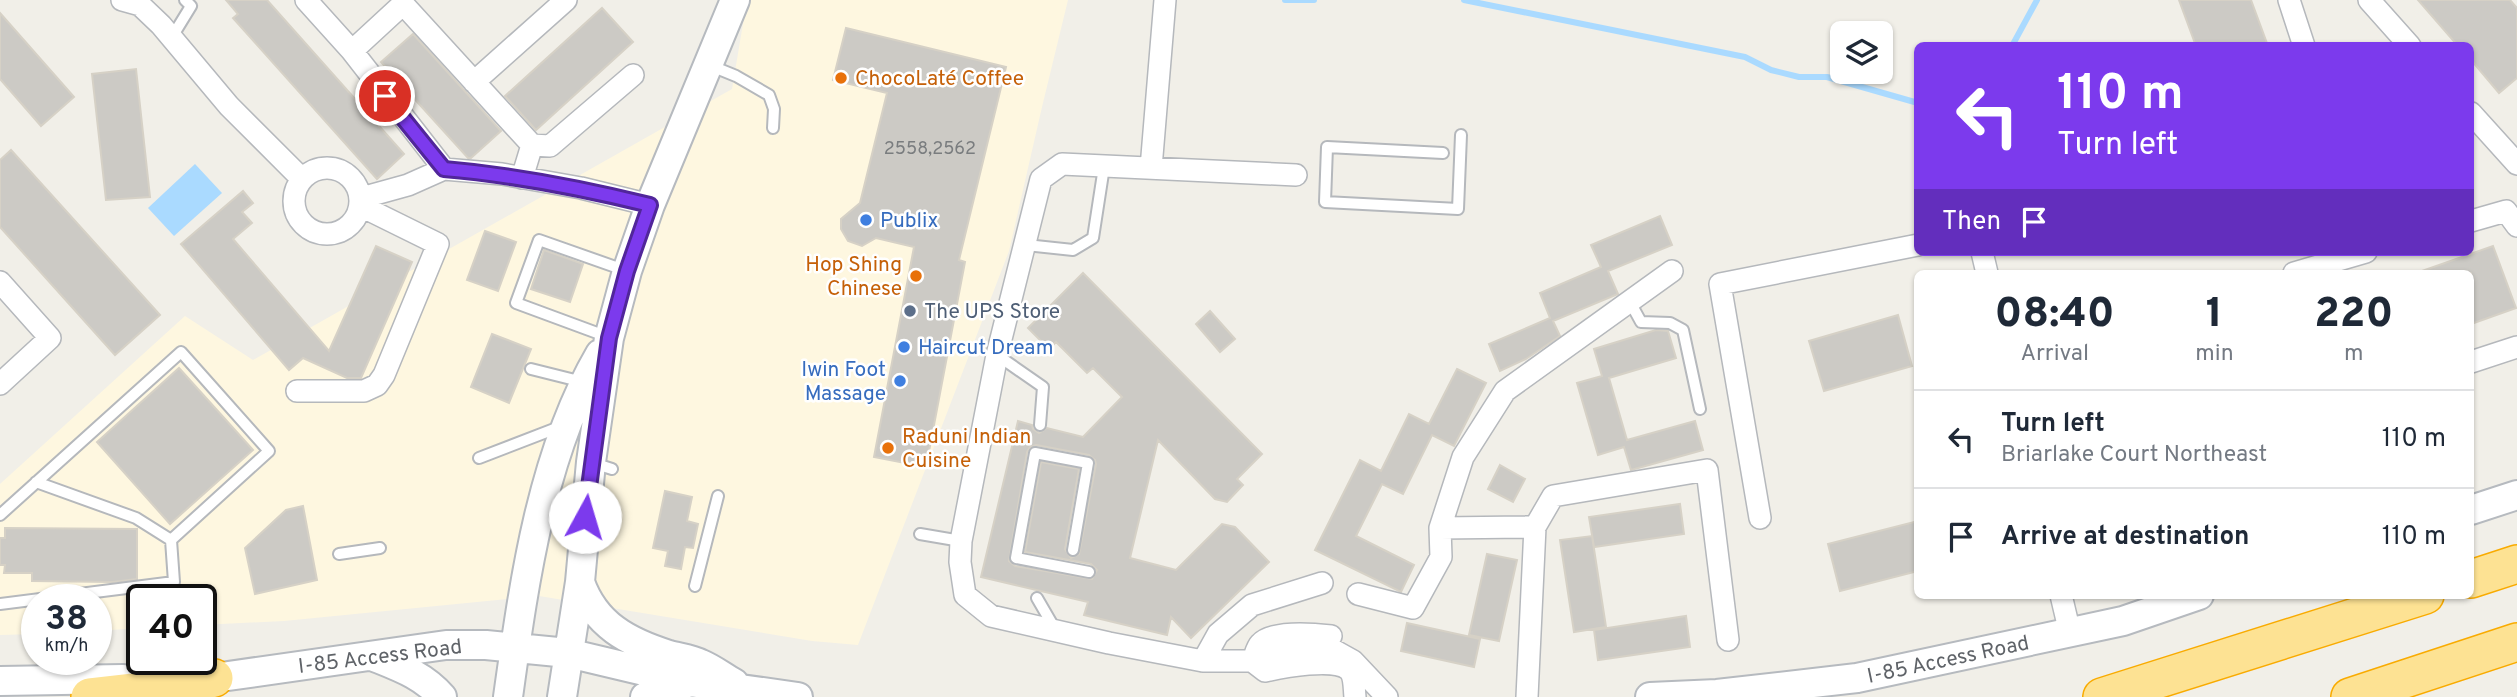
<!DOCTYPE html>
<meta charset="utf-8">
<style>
body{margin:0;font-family:Overpass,sans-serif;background:#f6f6f7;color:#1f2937;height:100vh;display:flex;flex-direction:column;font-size:26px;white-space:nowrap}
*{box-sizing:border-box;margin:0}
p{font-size:23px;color:#747a83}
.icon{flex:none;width:38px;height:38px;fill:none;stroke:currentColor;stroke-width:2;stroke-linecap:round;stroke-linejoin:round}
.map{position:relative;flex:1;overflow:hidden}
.details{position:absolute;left:1914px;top:270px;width:560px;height:329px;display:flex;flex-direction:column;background:#fff;border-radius:10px;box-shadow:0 2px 5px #0004}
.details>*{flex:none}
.guide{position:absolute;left:1914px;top:42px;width:560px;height:214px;border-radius:10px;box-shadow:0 2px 5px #0004;background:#7c3aed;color:#fff;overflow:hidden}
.controls{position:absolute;left:1830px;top:21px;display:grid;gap:14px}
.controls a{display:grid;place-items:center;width:63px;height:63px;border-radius:10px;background:#fff;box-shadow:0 2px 5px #0004;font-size:35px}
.speed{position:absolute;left:21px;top:584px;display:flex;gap:14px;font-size:35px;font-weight:700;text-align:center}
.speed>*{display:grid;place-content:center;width:91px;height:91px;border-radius:50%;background:#fff;box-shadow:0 2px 5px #0004;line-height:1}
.speed small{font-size:18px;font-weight:400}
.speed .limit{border:4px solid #111;border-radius:10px;background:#fff;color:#111}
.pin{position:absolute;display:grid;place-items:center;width:60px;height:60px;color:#fff;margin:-30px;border:4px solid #fff;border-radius:50%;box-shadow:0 2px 7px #0007}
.me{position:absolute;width:77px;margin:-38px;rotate:6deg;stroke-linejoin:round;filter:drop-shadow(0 0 5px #0008)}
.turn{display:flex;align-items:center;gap:24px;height:147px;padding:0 28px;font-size:32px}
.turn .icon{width:91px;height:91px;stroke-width:2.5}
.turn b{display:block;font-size:49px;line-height:60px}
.then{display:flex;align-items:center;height:66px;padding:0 28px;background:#0003;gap:14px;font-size:26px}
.eta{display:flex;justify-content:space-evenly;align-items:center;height:119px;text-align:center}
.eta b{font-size:42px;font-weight:800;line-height:49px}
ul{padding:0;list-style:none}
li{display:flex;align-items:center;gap:21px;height:98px;padding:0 28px;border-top:2px solid #e0e1e3}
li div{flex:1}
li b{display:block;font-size:26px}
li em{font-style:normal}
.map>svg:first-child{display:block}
.commercial{fill:#fef7e0}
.water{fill:#aadaff}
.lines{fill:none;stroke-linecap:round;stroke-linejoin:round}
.stream{stroke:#aadaff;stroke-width:6}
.building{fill:#cccac5;stroke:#d6d1c6;stroke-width:2;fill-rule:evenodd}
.lane-casing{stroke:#b5b8bc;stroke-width:14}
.street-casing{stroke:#b5b8bc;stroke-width:24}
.secondary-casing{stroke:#b6babf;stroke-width:32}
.highway-casing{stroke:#f9ab00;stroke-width:40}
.lane{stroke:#fff;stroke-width:10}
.street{stroke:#fff;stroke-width:21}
.secondary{stroke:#fff;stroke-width:28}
.highway{stroke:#fde293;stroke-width:37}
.route-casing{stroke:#51269a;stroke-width:18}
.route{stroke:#7c3aed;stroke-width:12}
.food-dot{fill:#e8710a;stroke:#fff;stroke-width:2.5}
.shop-dot{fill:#3f7fe0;stroke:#fff;stroke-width:2.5}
.service-dot{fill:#5c6f8a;stroke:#fff;stroke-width:2.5}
.labels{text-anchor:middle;stroke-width:5;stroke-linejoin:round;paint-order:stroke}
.number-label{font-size:18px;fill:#7a7d7f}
.food-label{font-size:21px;fill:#c56008;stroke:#fff;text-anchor:start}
.shop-label{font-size:21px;fill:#366cbe;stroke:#fff;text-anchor:start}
.service-label{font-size:21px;fill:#4e5e75;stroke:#fff;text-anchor:start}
.street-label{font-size:21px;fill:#5f6368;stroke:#fff}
</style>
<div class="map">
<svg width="2517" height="697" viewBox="0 0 2517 697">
<rect width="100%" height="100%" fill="#f1efe8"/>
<path class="commercial" d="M747,0H1068L1042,107L1009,251L858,645L812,641L539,596L284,621L201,625V600H142V628L96,631V600H37V634L0,635V484L185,316L253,360L732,89Z"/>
<path class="water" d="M195,164L222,193L174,236L148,208Z"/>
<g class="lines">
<path class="stream" d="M1285,0H1314
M1464,0L1745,57L1771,70L1799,77H1827L1918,103
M2012,46L2037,0"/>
</g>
<path class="building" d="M226,0H267L404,154L377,179L233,18L238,14Z
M2179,0H2251L2268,46H2196Z
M2418,0H2510L2517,8V78L2499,93L2471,60V46H2458Z
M602,8L633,42L536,130L505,96Z
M0,13L74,97L41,126L0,79Z
M846,28L1006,67L959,260L965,262L926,467L874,457L914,247L876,238L862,246L848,241L841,229V219L860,203L887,93L833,80Z
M413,34L501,131L471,158H468L381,62Z
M136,69L150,197L106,200L92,74Z
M11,150L160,315L115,355L0,227V160Z
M243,191L253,203L242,212L252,223L233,239L329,351L376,246L412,262L361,378H347L303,358L289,370L181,244Z
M1660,216L1672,245L1608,271L1618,294L1553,321L1560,336L1526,359L1500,371L1489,344L1550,318L1540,293L1601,267L1591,245Z
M485,231L516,242L498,291L467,280Z
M2493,246L2516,308L2471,324V273H2422V271Z
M544,250L583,264L570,302L531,289Z
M1083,273L1262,454L1237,479L1243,485L1227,502L1215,499L1158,440L1130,558L1176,570L1222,524L1235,527L1269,562L1191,638L1171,617L1167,635L1084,615L1088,602L981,577L1018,421L1032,425L1033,429L1039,433L1047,428L1083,437L1122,397L1093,368L1087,373L1056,342L1049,349L1028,328ZM1036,445L1089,455L1095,460L1096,464L1079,554L1071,558L1065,549L1079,469L1041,462L1025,552L1091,564L1097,570L1092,579L1015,566L1009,561L1027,452L1030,447Z
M1210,311L1235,339L1220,352L1196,324Z
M1898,315L1912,366L1824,391L1809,341Z
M1656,330L1668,331L1676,358L1609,378L1627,440L1695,421L1703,450L1631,470L1624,447L1598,455L1577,383L1602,376L1594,349Z
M492,334L531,349L509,403L471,387Z
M179,368L253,450L170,524L97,442Z
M1457,369L1486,383L1454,446L1432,435L1403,494L1382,484L1356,536L1414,565L1401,592L1315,550L1360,460L1381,471L1409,414L1429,424Z
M1500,465L1525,479L1513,502L1488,489Z
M665,491L692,497L687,521L698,524L693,548L685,547L681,569L665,566L668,551L653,548Z
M1680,504L1684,534L1594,547L1589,517Z
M303,506L317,580L255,594L245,548L286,510Z
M1918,521V571L1840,591L1828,544Z
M5,528L137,529V579L113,582L32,581V573H4L5,565H0V538H5Z
M1592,536L1606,627L1574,632L1560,540Z
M1487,554L1517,560L1499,641L1469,635Z
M1686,616L1690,647L1598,660L1594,630Z
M1407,623L1480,639L1474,667L1401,651Z"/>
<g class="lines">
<defs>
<path id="lane" d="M172,37L191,6L185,0
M709,65L736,76L769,95L774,109L773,128
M1443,153L1327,147L1325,202L1458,209L1461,135
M1026,245L1073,250L1093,238L1104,167
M1630,302L1641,322L1670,323L1683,330L1700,409
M608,337L516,303L539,240L627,271
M997,355L1043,387L1040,425
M531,369L583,382
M479,458L562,426
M593,463L612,469
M36,482L136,518L171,540
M0,515L181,352L269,451L171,540L174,582L0,604
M920,534L961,541
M1073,550L1088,463L1035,453L1016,558L1089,572
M339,554L380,548
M695,586L718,496
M1037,598L1055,629"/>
<path id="street" d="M122,0L140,5L161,25L229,106L302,179
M306,0L352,51L444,169
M2289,0L2304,46
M2369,0L2410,46
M352,51L403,4L532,145L522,178
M474,82L566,0
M2471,113L2517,164
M532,145L550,146L633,75
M294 201a33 33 0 1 1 66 0a33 33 0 1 1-66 0Z
M1151,168L1165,0
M1296,175L1062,164L1041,179L997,355L961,541L960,562L965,595L991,616L1109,643L1203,661H1252L1272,654L1326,646L1353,661L1387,697
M361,198L408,185L444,169L502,174L581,188L650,205
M2471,221L2506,211L2517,226
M1982,252L1987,273
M2294,273L2366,252
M0,282L50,338L0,384
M2471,362L2517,347
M297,391H364L377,385L384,375L438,244L361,206
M1760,518L1720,284L1918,245
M1440,528L1535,527
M1358,594L1413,608L1441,557L1440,528L1463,457L1505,391L1672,271
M2061,595L2070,633
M1253,660C1255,655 1257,647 1260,644C1272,630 1314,634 1331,636
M1203,661L1218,634L1252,605L1322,583
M1252,661L1265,671C1283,667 1335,657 1349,670C1355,676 1354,689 1355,697
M1527,697L1535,527L1553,496L1707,470L1728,640"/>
<path id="secondary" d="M2471,510L2517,495
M580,582C595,625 628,642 669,655C680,658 691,659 701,664C713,669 723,677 734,683
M372,656C399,667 423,675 442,697
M195,678H214L446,645H486L568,653L690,682L798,697
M0,681L123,679
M508,697C524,583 541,455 600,354
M562,697L580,582L591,462L609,338L627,271L650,205L735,0
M645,697L668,687L688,683
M1650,697L1717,694L1857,678L2123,621L2199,595"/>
<path id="highway" d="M2471,579L2517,564
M90,697L187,686L214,678
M2102,697L2425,595
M2350,697L2517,642"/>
</defs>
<use href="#lane" class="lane-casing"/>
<use href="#street" class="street-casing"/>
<use href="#secondary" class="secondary-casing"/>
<use href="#highway" class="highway-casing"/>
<use href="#lane" class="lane"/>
<use href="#street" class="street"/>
<use href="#secondary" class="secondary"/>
<use href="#highway" class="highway"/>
</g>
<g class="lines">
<defs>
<path id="route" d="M385,96L444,169C514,175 581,188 650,205L627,271L609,338L585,517"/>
</defs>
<use href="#route" class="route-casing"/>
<use href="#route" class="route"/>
</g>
<g class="food-dot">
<circle cx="841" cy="78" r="7"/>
<circle cx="916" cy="276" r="7"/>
<circle cx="888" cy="448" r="7"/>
</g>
<g class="shop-dot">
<circle cx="866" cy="220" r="7"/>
<circle cx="904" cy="347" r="7"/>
<circle cx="900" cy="381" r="7"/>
</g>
<circle class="service-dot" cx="910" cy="311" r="7"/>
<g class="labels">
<g class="number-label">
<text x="930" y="154">2558,2562</text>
</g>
<g class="food-label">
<text x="855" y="85">ChocoLaté Coffee</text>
<text x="902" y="271" text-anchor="end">Hop Shing<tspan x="902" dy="24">Chinese</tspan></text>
<text x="902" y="443">Raduni Indian<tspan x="902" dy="24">Cuisine</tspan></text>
</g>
<g class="shop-label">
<text x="880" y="227">Publix</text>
<text x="918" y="354">Haircut Dream</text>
<text x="886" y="376" text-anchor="end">Iwin Foot<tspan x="886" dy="24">Massage</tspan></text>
</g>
<g class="service-label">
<text x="924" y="318">The UPS Store</text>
</g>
<g class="street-label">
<text transform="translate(380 656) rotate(-7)" y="7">I-85 Access Road</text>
<text transform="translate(1948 659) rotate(-12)" y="7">I-85 Access Road</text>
</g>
</g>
</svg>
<div class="controls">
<a><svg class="icon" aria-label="layers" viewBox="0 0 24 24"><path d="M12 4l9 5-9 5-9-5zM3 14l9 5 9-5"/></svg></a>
</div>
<div class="speed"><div>38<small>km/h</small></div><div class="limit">40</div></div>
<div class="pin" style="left:385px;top:96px;background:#d93025"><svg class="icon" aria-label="arrive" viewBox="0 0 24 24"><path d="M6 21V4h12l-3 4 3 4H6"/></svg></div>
<svg class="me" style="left:585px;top:517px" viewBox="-20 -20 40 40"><circle r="19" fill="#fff"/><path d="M0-13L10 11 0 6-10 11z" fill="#7c3aed"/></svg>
<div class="guide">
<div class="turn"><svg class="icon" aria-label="left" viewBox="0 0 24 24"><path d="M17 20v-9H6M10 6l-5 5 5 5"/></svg><div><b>110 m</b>Turn left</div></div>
<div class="then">Then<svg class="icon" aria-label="arrive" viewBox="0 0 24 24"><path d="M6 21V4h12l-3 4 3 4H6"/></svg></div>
</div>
<section class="details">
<div class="eta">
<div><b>08:40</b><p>Arrival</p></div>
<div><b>1</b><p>min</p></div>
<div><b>220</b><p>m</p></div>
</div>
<ul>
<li><svg class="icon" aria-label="left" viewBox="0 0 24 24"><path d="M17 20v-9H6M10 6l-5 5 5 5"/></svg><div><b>Turn left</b><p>Briarlake Court Northeast</p></div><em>110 m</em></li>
<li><svg class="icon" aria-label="arrive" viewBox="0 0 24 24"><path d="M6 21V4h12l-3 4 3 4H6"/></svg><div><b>Arrive at destination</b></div><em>110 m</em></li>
</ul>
</section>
</div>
